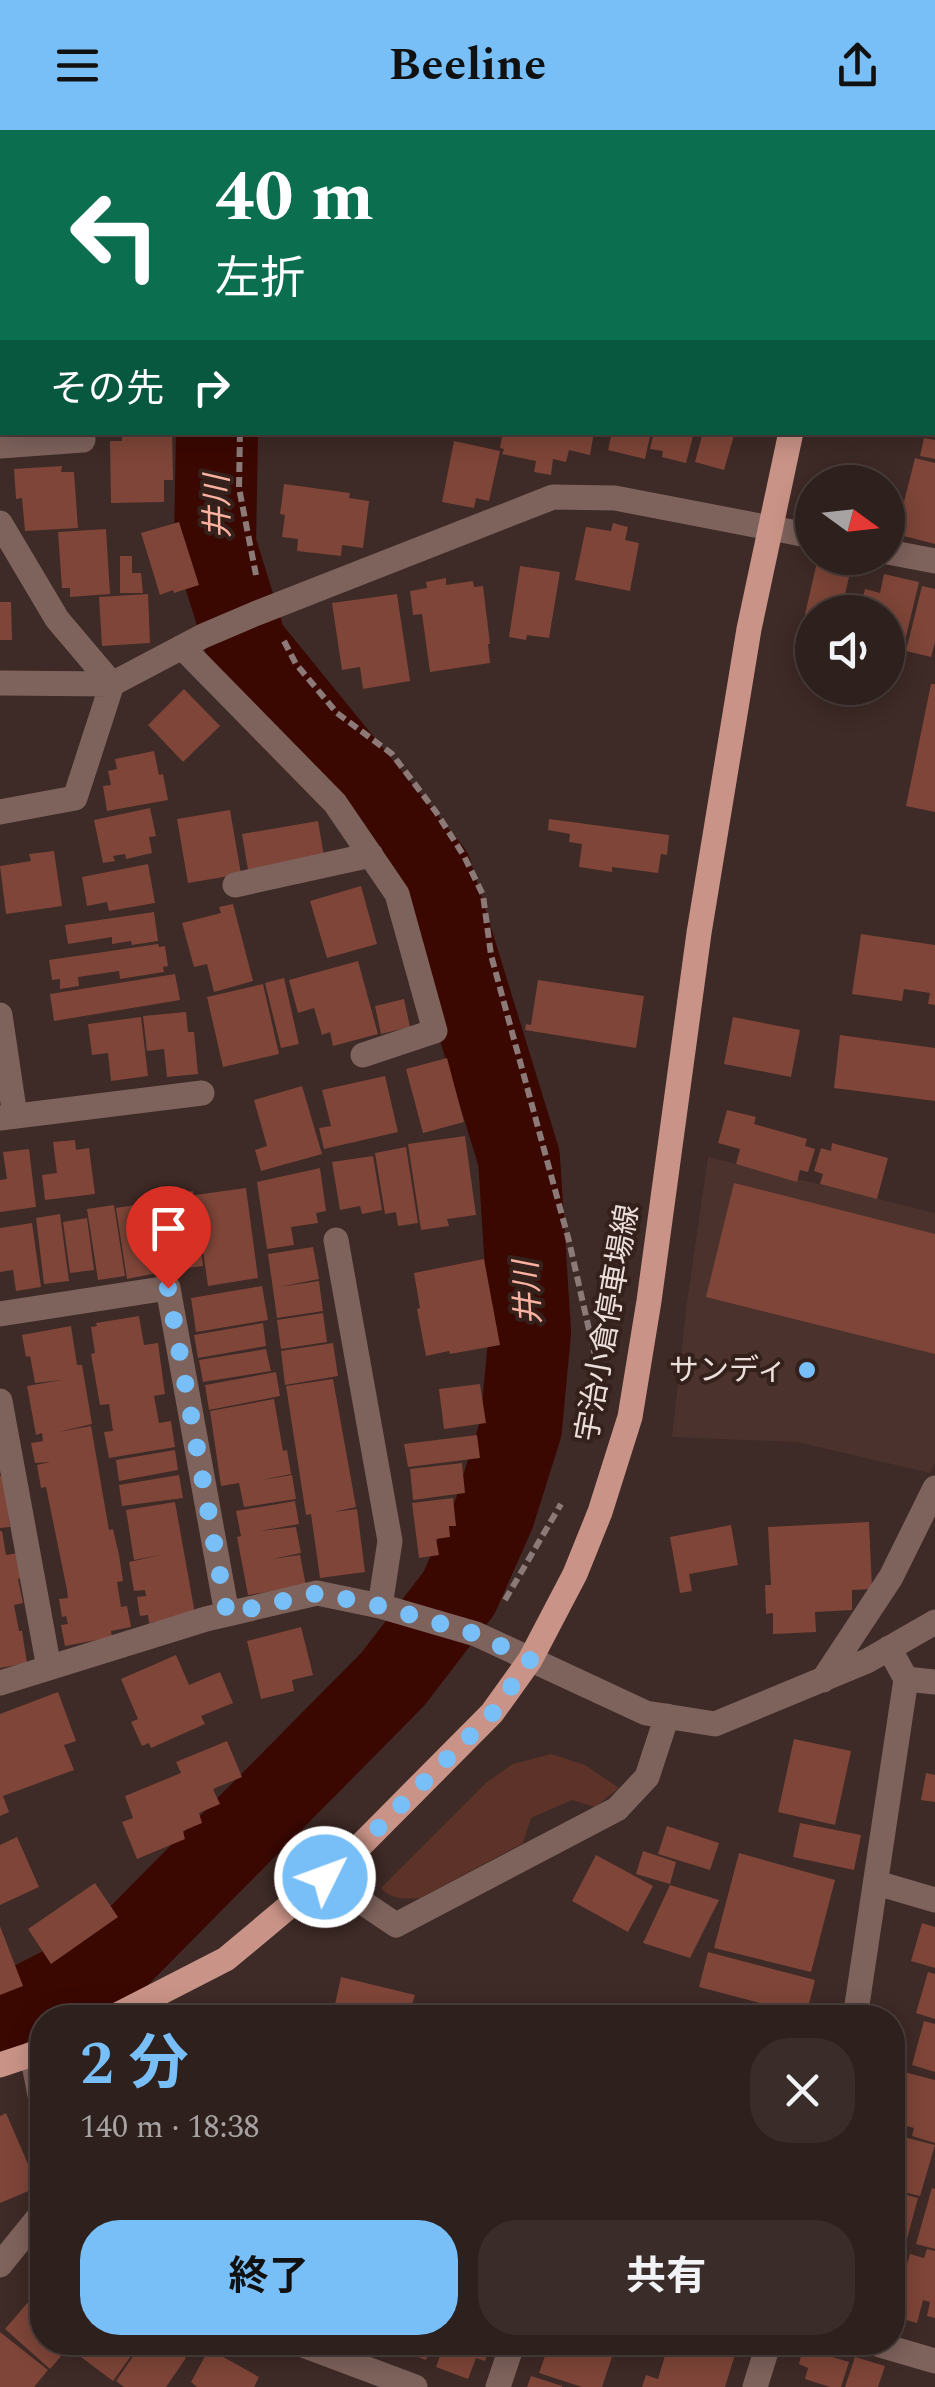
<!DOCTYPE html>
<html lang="ja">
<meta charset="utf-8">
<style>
body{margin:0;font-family:Spectral,"Noto Sans JP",serif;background:#3a2d29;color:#f1f3f6;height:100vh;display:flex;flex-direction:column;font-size:38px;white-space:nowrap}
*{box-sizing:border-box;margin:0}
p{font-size:32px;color:#a7a3a3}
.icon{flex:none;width:55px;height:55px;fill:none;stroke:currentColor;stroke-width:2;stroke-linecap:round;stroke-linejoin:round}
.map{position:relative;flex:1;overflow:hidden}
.panel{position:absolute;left:30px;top:1875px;width:875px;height:350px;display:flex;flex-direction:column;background:#2e201c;border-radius:40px;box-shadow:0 5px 25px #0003,0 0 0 2px #493e3b}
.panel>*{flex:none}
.top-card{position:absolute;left:0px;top:0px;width:935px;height:305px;box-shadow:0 5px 25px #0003,0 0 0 2px #493e3b;background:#0b6e4f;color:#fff;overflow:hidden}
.needle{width:65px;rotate:105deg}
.controls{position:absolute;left:795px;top:335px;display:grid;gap:20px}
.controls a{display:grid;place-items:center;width:110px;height:110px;border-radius:50%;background:#2e201c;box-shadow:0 5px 25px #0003,0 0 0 2px #493e3b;font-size:50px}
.pin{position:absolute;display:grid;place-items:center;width:85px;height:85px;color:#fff;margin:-102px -42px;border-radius:50% 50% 50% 0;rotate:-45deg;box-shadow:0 0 10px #0007}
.pin .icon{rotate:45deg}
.me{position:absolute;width:110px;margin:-55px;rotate:48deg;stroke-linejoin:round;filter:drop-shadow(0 0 8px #0008)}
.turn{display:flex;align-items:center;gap:35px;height:210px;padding:0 50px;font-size:45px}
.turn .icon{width:130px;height:130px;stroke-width:2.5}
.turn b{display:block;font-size:70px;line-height:85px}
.then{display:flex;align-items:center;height:95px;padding:0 50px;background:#0003;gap:20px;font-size:38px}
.round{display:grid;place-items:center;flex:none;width:105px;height:105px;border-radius:40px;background:#3a2d29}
.summary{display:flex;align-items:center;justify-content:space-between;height:170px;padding:0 50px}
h1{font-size:60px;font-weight:700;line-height:75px;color:#78bff7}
.action{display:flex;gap:20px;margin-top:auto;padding:20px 50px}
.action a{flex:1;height:115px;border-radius:40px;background:#78bff7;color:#111;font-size:40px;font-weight:700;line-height:115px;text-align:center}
.action a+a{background:#3a2d29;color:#f1f3f6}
header{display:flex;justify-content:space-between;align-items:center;height:130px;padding:0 50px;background:#78bff7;color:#111;font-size:45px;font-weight:700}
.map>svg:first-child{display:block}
.built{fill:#4c322d}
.green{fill:#5d3329}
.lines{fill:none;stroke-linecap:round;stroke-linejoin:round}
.river{stroke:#3b0701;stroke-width:82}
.building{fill:#7e4538}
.path{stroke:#8b7a77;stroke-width:6;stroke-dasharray:10 5;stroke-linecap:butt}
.minor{stroke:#7e625c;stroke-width:25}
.major{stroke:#ca9387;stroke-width:25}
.route{stroke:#78bff7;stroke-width:18;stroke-dasharray:0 32.4}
.poi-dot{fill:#78bff7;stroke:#34211c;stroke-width:4}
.labels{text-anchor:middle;stroke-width:8;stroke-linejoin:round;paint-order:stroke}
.street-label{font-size:30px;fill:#ebdedb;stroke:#34211c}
.poi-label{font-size:30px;fill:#ebdedb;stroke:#34211c;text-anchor:end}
.water-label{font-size:32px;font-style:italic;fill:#fbb2a1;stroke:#34211c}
</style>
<header><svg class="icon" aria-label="menu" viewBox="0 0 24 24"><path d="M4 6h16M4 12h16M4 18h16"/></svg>Beeline<svg class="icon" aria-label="share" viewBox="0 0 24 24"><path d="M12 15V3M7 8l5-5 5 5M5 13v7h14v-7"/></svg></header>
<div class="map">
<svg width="935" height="2257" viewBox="0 0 935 2257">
<rect width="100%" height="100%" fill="#3e2a26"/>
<path class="built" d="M708,1027L935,1083V1333L930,1343L797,1312L672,1307L687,1172Z"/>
<path class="green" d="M551,1624L585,1635L619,1658L595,1677L572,1670L531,1688L523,1713L420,1768C404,1769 392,1770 381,1758L487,1652L513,1634Z"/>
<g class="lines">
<path class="river" d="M199,0V2
M0,1889L114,1831L393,1549L459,1463L494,1384L521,1298L530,1202L519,1028L431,742L246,515L215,415L217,302"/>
</g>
<path class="building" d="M122,302H172L173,350H164V372L111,373L110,311H122Z
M503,302H594L590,325L569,320L566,332L553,329L551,345L534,342L536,331L502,324L504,319L500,318Z
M612,302H651L645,329L608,320Z
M654,302H694L686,333L662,327L663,321L650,319Z
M703,302H735L724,340L695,332Z
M924,308L935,310V329L920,326Z
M454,311L500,321L489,371L476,368L474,378L442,372Z
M915,328L935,333V414L896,404Z
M62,336L61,342H74L78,398L25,401L22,368L16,369L14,339Z
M284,354L350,363L349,368L369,371L363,418L342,415L341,426L297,421L298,409L282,407L285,385L280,384Z
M179,392L199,455L174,463L173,460L160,465L141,403Z
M613,393L628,397L625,410L639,413L630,461L575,450L586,397L611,401Z
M106,399L110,464L70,467V458H62L58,402Z
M120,426H132V443H141L143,463H120Z
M818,428L852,434L841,482H812V485L805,484Z
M520,436L560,442L549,508L527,505L526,510L509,507Z
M884,444L919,452L903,519L888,515V482H859L865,459L880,463Z
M446,448V455L473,451L474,457L483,456L490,514H488L490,533L430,542L422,484L413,485L410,461L427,458L426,452Z
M922,456L935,459V512L931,527L906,521Z
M148,464L150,513L102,516L99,467Z
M397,464L410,551L363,559L360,537L342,540L332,473Z
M0,472H11L12,510H0Z
M931,554H935V682L906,676Z
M184,559L220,596L183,632L148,595Z
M154,621L159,645L163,644L168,670L107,681L103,656L111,655L108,641L117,639L115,629Z
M150,678L156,706L149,707L152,723L126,729L125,724L113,726L115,731L103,733L94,690Z
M230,680L241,744L188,753L177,689Z
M549,689L669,705L667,725L661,724L658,743L612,737V742L579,737L582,714L569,712L570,704L548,700Z
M318,691L324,726L248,740L242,704Z
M54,721L62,776L6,784L0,736L31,731L29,724Z
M148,734L155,773L109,781L107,772L87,776L82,747Z
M361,756L377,814L327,828L310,771Z
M233,774L253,851L214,862L207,834L194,837L182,793L221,783L219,777Z
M154,782L158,811L132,815L131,811L112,814V807L68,814L65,795Z
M861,804L935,815V875L928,874L930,863L904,859L902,871L852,864Z
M158,814L159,817L165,816L168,836L163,837L164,842L120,849L119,841L78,847L79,856L60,859V849L52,850L49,830Z
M358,831L378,904L333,916L330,902L322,905L314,878L298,883L289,850Z
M175,844L180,870L54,891L50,864Z
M284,848L299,914L281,918L265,853Z
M538,850L644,866L636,918L525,900L526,894L531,895Z
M263,854L279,924L223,937L207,867Z
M404,869L410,897L381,904L375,876Z
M186,882L188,902H194L198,944L167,947L164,919L147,921L143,886Z
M141,887L148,946L111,951L108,923L92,925L88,894Z
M733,887L800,900L791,947L724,934Z
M840,905L935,918V971L834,958Z
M447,928L464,992L423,1003L406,939Z
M385,946L398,1002L324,1019L319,998L331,996L322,960Z
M302,956L322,1024L261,1041L255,1020L267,1016L254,970Z
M727,980L756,987L754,994L807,1009L805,1016L815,1019L808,1042L800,1040L797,1052L736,1034L740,1019L718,1013Z
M465,1006L476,1085L447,1089L449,1096L421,1100L408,1014Z
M75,1010L76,1020L89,1018L95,1064L45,1070L42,1045L57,1043L53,1012Z
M832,1013L888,1028L877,1069L820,1054L823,1044L814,1041L821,1018L831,1021Z
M406,1017L418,1093L398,1096L396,1082L385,1084L375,1023Z
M29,1019L36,1077L0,1082V1050L7,1049L3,1022Z
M373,1026L382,1080L362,1084L360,1076L340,1080L332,1032Z
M320,1038L326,1081L316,1083L318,1093L291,1097L294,1115L267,1119L257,1052Z
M734,1053L935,1104V1224L706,1167Z
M246,1058L258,1148L208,1156L195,1065Z
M193,1061L203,1136L179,1139L169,1065Z
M166,1066L177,1139L127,1149L116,1078L142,1074L151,1123L143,1070Z
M114,1075L125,1146L98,1150L87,1079Z
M60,1084L69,1151L44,1154L36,1088Z
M87,1088L94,1140L70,1143L63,1092Z
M32,1093L41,1157L16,1161L13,1140L0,1142V1098Z
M313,1117L319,1149L279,1157L319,1151L323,1181L277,1188L268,1124Z
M484,1129L500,1215L450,1224L449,1221L426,1226L417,1179L420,1178L414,1143Z
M262,1156L268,1190L196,1202L191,1168Z
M323,1183L327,1212L281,1219L277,1190Z
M139,1186L144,1215L158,1213L165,1264L154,1266L159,1293L171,1291L175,1317L109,1328L104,1302L113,1301L109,1274L100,1275L91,1224L95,1223L91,1197L97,1196L96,1193Z
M263,1193L266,1216L198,1228L194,1205Z
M71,1196L77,1235H82L92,1294L58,1302L91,1296L109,1400L113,1399L119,1425L123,1451L117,1452L121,1477L127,1476L131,1497L111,1501L112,1507L65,1516L61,1495L68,1494L66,1486L62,1487L59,1469L68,1468L67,1460L46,1357L41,1358L37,1335L50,1332L35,1333L31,1313L43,1311L42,1303L36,1305L27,1256L62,1250L35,1253L30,1226L26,1227L22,1205Z
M333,1213L338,1246L285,1255L281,1221Z
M266,1219L271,1241L203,1252L199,1230Z
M276,1242L280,1266L209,1280L205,1255Z
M333,1249L356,1377L334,1382L357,1379L365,1442L320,1448L311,1384L306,1385L286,1256Z
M480,1254L486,1293L444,1299L439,1259Z
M274,1269L283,1321L287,1320L291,1344L262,1350L292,1345L296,1369L244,1377L239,1353L221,1356L210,1281Z
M477,1305L480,1328L408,1337L404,1314Z
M175,1320L178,1340L119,1351L116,1330Z
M462,1333L465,1363L413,1370L410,1339Z
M179,1345L183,1368L122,1376L119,1355Z
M0,1346H3L10,1397L0,1398Z
M453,1368L456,1396H449L450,1407L436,1409L439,1425L419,1428L412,1373Z
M295,1371L299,1394L260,1401L296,1397L301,1423L272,1429L300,1425L306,1456L248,1465L237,1407L241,1406L236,1381Z
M175,1372L195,1484L149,1493L148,1485L140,1486L137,1467L146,1466L145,1460L134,1461L129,1432L161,1425L134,1430L126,1380Z
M869,1392L872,1459L852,1460V1480L815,1482L816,1502L773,1504V1483L766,1484L765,1455H771L768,1397Z
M731,1395L738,1435L689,1444L692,1461L680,1463L670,1407Z
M0,1401H2L6,1425L18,1423L22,1448L18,1449L23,1473L14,1475L19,1501H22L27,1533L0,1538Z
M301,1497L313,1545L292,1550L294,1561L261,1569L247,1511Z
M176,1525L189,1555L220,1542L233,1573L201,1586L205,1594L151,1618L149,1613L142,1616L131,1592L138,1589L121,1549Z
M58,1562L76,1611L64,1615L74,1640L3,1666L9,1682L0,1686V1584Z
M794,1609L851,1621L835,1695L778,1682Z
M227,1611L242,1647L213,1659L220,1674L199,1683L202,1693L183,1701L185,1709L137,1729L122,1692L133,1688L125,1666L181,1643L176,1632Z
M926,1643L935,1645V1672L921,1670Z
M800,1693L861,1705L854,1740L793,1727Z
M667,1696L719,1713L710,1740L658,1724Z
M17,1707L39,1757L0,1775V1715Z
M643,1721L676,1732L670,1754L636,1744Z
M739,1723L835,1750L811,1842L714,1818Z
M596,1725L653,1756L628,1802L572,1771Z
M95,1753L118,1787L51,1834L28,1799Z
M670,1755L719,1770L690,1828L643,1813Z
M922,1793L935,1797V1838L911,1831Z
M0,1796L23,1856L0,1865Z
M708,1822L815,1850L806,1885L699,1857Z
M928,1842L935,1844V1889L916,1883Z
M341,1847L415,1865L412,1874L469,1888H332Z
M924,1891L935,1894V1942L912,1935Z
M900,1941L935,1950V2013L912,2006L914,1998L892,1992V1947L899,1948Z
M6,1983L38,2057L0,2073V1986Z
M892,2004L935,2015L920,2066L892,2059Z
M932,2058L935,2059V2119L916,2114Z
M892,2061L918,2068L904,2120L892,2117Z
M892,2119L904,2122L894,2157H892Z
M927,2119L935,2121V2188L927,2186L930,2172L923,2170L917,2193L892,2186L910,2124L924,2128Z
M42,2156V2212H73L50,2239L5,2199Z
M0,2202L48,2240L34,2257H0Z
M91,2212H141L113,2251L81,2227Z
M143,2212H164L186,2228L166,2257H124L116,2251Z
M395,2212H433L426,2230L393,2218Z
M445,2212H492L485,2231L476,2228L468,2249L436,2237Z
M550,2212H617L602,2257H582L539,2243Z
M669,2212H736L733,2220L736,2221L725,2257H642L646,2245L658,2249Z
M803,2218L849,2232L841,2257H830L805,2249L808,2238L799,2234Z
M209,2219L259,2247L254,2257H197L191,2252Z
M855,2227L885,2236L878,2257H845Z
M531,2246L562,2256V2257H527Z"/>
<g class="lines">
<path class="path" d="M228,0V2
M240,302L239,358L256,445
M284,511L296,534L337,583L392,624L436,682L464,726L483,765L491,825L569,1111L597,1235L589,1286
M505,1470L561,1374"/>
<path class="minor" d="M0,163H2
M0,316L83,310L82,302
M0,393L57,489L112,554L0,553
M888,422L935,431
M182,517L335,673L397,764L435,901L363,925
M0,682L75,668L112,554L203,506L257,483L553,367L615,368L812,406
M235,755L371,725
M0,885L15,986
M0,988L202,963
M336,1110L390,1411L380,1476
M0,1184L168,1158L227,1484
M0,1271L49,1538
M906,1549L935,1552
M823,1550L891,1447L935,1358
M0,1553L206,1489L317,1463L380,1476L476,1504L646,1583L715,1594L867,1531L935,1492
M325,1747L396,1795L617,1679L647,1647L667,1586
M877,1753L935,1770
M855,1888L906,1549L889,1518
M32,1924L42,1975
M0,2135L42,2083
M295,2212L415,2257
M870,2212L935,2231
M498,2257L513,2212
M755,2257L769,2212"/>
<path class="major" d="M866,2L867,0
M111,1888L226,1829L354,1722L492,1583L530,1530L575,1444L600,1382L630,1287L649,1171L699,803L749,499L791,302
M0,1935L42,1921"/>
</g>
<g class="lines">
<path class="route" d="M168,1158L227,1484L318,1463L380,1476L476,1504L530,1530L492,1584L354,1722L325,1747"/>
</g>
<circle class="poi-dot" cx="807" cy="1240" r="10"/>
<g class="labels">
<g class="street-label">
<text transform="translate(607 1193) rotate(-80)" y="10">宇治小倉停車場線</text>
</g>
<g class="poi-label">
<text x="787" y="1250">サンディ</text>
</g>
<g class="water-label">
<text transform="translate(217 377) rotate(-91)" y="11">井川</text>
<text transform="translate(527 1163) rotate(-93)" y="11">井川</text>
</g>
</g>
</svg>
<div class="controls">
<a><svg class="needle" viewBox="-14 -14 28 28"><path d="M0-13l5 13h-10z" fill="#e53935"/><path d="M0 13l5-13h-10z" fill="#a7a3a3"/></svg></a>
<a><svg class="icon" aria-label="sound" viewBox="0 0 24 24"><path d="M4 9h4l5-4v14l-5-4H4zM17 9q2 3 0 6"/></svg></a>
</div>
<div class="pin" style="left:168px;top:1158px;background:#d93025"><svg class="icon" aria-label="arrive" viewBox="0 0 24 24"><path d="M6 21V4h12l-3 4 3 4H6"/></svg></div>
<svg class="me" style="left:325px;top:1747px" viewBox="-20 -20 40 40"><circle r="17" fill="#78bff7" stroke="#fff" stroke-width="3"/><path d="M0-11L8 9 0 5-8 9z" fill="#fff"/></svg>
<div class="top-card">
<div class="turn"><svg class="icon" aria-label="left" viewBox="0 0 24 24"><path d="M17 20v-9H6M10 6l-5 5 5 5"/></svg><div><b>40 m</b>左折</div></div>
<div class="then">その先<svg class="icon" aria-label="right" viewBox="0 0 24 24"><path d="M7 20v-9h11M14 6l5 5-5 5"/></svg></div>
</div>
<section class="panel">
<div class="summary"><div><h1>2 分</h1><p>140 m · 18:38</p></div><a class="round"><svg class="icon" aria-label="close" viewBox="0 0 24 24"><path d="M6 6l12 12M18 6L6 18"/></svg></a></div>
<div class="action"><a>終了</a><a>共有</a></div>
</section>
</div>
